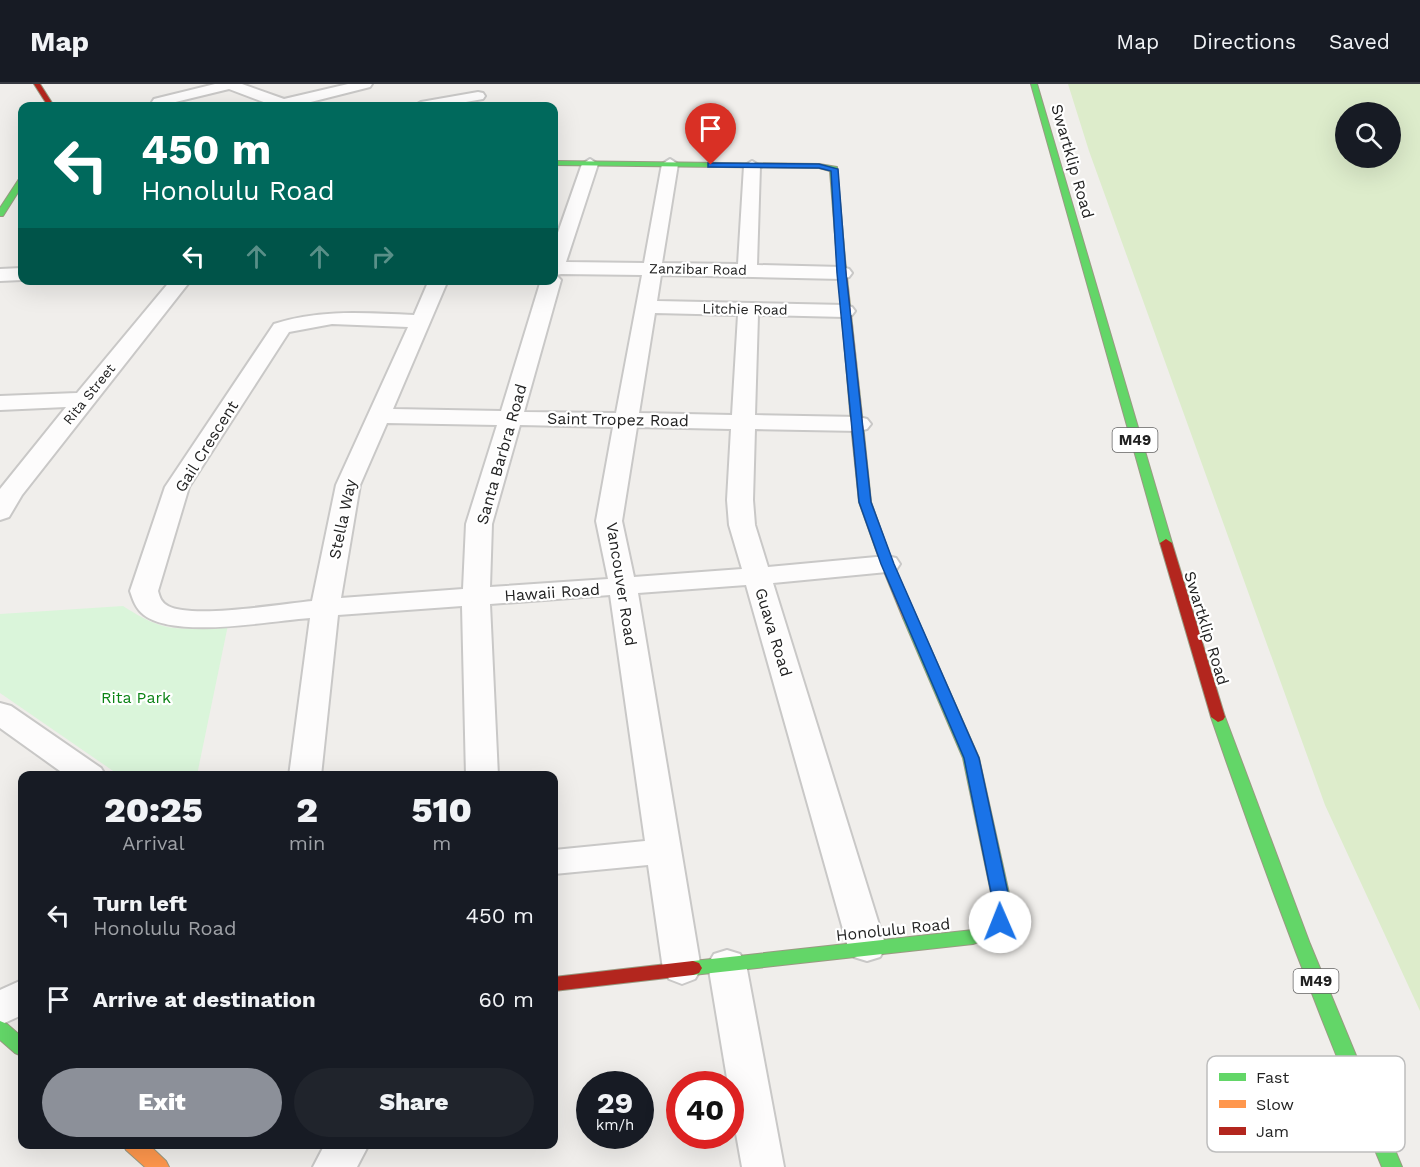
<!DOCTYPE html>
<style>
body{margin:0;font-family:"Work Sans",sans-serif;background:#20242c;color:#f1f3f6;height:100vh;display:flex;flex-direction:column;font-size:22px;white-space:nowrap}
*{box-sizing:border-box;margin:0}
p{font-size:20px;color:#9ea1a6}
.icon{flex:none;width:33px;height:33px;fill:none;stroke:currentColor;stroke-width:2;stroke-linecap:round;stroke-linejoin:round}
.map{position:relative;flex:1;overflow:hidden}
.details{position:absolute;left:18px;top:687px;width:540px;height:378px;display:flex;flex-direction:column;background:#171b24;border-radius:12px;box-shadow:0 6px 24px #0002}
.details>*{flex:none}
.hud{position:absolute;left:18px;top:18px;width:540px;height:183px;border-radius:12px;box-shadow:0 6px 24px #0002;background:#00695c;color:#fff;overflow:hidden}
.tools{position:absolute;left:1335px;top:18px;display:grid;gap:12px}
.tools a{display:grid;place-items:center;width:66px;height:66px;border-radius:50%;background:#171b24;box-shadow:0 6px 24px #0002;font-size:30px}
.speed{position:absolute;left:576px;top:987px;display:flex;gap:12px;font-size:30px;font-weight:700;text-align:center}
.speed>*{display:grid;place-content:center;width:78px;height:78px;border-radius:50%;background:#171b24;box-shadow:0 6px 24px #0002;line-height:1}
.speed small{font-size:15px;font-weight:400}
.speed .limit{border:9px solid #d22;background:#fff;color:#111}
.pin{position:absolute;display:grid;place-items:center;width:51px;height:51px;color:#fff;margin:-62px -26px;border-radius:50% 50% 50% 0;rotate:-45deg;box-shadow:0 0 6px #0007}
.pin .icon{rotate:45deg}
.me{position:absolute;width:66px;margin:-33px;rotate:359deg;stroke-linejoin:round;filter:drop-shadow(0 0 4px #0008)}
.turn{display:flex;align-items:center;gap:21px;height:126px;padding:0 24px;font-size:27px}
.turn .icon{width:78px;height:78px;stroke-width:2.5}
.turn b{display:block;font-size:42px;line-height:51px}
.lanes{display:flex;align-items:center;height:57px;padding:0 24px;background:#0003;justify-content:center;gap:30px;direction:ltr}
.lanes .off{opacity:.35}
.eta{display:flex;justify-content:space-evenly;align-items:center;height:102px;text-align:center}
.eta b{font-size:36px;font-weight:800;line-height:42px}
.button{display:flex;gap:12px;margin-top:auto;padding:12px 24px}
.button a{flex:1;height:69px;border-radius:36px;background:#8c9099;color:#fff;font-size:24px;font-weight:800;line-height:69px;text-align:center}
.button a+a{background:#20242c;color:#f1f3f6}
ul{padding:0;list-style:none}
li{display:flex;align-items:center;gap:18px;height:84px;padding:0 24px}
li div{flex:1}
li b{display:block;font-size:22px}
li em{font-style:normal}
header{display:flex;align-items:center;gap:36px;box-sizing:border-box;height:84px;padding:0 30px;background:#171b24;border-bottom:2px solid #363941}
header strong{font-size:28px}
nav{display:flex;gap:33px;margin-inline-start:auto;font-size:21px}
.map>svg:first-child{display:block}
.grass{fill:#ddeccb;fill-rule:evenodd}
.park{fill:#daf5da}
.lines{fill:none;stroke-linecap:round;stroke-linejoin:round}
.street-casing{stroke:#c9c8c7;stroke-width:4}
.fast-casing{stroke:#999a82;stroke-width:2}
.slow-casing{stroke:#999a82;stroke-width:2}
.jam-casing{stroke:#999a82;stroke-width:2}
.street{fill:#fdfcfc;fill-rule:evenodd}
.fast{fill:#63d668;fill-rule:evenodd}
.slow{fill:#ff974d;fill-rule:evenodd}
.jam{fill:#b3261e;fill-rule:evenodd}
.route{fill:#1a73e8;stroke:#114b97;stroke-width:1.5}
.labels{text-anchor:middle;stroke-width:4.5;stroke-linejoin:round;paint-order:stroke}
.far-street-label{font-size:14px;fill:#222;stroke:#fff}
.shield{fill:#fff;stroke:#646464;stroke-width:1.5}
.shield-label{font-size:15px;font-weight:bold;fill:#222}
.street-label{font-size:16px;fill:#222;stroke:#fff}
.park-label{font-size:16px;fill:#0c8416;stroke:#fff}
.key{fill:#fff;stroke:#bdbdbd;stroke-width:1.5}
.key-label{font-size:16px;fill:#222}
</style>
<header>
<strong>Map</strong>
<nav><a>Map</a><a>Directions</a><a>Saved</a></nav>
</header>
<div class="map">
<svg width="1420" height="1083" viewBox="0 0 1420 1083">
<rect width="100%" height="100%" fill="#f0eeeb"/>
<path class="grass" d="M1068,0H1420V927L1325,721L1089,67ZM1346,28H1390V74H1346Z"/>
<path class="park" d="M123,522C168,551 178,545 228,541L197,691H119L0,609V530Z"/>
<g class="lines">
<defs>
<path id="street" d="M215,0H242L284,15L348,0H372L370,3L295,22H268L269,20L229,5L159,22L152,18L154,15Z
M478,8L483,9L485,12L483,15L443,22H414L421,18Z
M590,75L598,80L566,178L644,179L662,80L670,75L678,80L662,179L738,180L744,82L752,77L760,82L757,181L842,183L849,185L852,189L849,193L842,195L661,191L657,217L845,221L852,223L855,227L852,231L845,233L758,231L755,331L859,333L867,335L871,340L867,345L859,347L755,345L753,416L755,441L768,483L887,472L896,474L900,480L896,486L887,488L773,499L886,863L880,873L867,877L854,873L848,863L746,501L638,509L701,885L695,895L682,900L669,895L663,885L648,781L554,790V766L645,757L610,511L490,520L498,692H466L462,522L338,531L321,692H289L310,534C270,537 175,555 144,531C136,525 133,516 130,507L165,403L274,240C320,225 365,229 414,231L429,196H448L393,325L501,327L541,196H554V160L582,80ZM561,190L642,191L616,329L524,328L561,196L556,191ZM655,229L738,231L732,331L639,329ZM332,240L408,243L336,401L312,517C282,520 192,535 168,522C161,518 160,514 158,507L189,403L289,248ZM387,339L497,341L466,440L463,505L341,514L360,401ZM520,341L613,343L596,437L608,495L490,503L492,440ZM637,343L731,345L727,416L729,441L742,485L634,493L622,437Z
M22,184V196L0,197V185Z
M171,196H191L22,411L9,433L0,436V405L66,323L0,326V312L77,309Z
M0,619L11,622L101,684L106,692H67L0,644Z
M727,866L740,870L746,880L784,1083H742L730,1016V1000H728L708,880L714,870Z
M22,896V931L0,941V906Z
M325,1060H369L357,1083H313Z"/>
<path id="fast" d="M1031,0H1037L1172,459L1170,462L1166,463L1160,459Z
M554,77L819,80L837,83L845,175L841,178L837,175L830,87L819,84L554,81Z
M19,95H22V102L3,132H0V124Z
M910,530L917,534L979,674L1012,823C1007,845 994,854 973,860L693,891L687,889L684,884L687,879L693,877L973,846C985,842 992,836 994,823L963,674L903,534Z
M1218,628L1225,633L1310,860L1402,1083H1382C1320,935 1263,785 1211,633Z
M0,937L7,940L22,953V972L15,969L0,956Z"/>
<path id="slow" d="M858,347L864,350L871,418L893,480L917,534L915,537L910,538L903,534L881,480L859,418L852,350Z
M123,1060H148L166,1077L169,1083H145L126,1066Z"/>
<path id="jam" d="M34,0H40L54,22H48Z
M841,172L845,175L864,350L858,353L852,350L837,175Z
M1166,455L1172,459L1225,633L1223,636L1218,638L1211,633L1160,459Z
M693,877L699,879L702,884L699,889L693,891L554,907V893Z"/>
</defs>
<use href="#street" class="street-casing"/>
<use href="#fast" class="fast-casing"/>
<use href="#slow" class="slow-casing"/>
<use href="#jam" class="jam-casing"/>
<use href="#street" class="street"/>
<use href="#fast" class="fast"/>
<use href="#slow" class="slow"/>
<use href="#jam" class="jam"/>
</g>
<path class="route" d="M708,79L819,80L838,85L846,189L871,418L894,480L979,674L1011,823L1007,842L1000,844L994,842L992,838L994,823L964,674L881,480L859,418L837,189L831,87L819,84L711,83H708Z"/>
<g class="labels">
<g class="far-street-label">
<text transform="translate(698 185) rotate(1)" y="5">Zanzibar Road</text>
<text transform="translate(745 225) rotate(1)" y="5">Litchie Road</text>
<text transform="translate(89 310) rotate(-51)" y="5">Rita Street</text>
</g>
<g class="shield">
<rect x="1112.5" y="344" width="45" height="24" rx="4.5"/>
<rect x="1293.5" y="885" width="45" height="24" rx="4.5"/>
</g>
<g class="shield-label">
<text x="1135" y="361">M49</text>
<text x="1316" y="902">M49</text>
</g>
<g class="street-label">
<text transform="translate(1073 77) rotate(74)" y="6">Swartklip Road</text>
<text transform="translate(618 335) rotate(1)" y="6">Saint Tropez Road</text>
<text transform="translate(206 362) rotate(-58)" y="6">Gail Crescent</text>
<text transform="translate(501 370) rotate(-74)" y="6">Santa Barbra Road</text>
<text transform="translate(342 435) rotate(-78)" y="6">Stella Way</text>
<text transform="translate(622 500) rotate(81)" y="6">Vancouver Road</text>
<text transform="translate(552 508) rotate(-4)" y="6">Hawaii Road</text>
<text transform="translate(1207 544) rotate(73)" y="6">Swartklip Road</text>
<text transform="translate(774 548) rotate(73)" y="6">Guava Road</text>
<text transform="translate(893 845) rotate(-6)" y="6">Honolulu Road</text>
</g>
<g class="park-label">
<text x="136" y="619">Rita Park</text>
</g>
</g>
<rect x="1207" y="972" width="198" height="96" rx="9" class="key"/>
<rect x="1219" y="989" width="27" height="8" fill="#63d668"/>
<rect x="1219" y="1016" width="27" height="8" fill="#ff974d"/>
<rect x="1219" y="1043" width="27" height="8" fill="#b3261e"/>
<g class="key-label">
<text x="1256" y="999">Fast</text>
<text x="1256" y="1026">Slow</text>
<text x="1256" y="1053">Jam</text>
</g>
</svg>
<div class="tools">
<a><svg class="icon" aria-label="search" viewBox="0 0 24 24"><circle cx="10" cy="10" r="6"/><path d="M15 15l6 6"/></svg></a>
</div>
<div class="speed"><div>29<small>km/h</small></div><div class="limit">40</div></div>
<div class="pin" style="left:711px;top:81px;background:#d93025"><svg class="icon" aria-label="arrive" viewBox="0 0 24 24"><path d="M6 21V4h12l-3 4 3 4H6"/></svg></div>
<svg class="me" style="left:1000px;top:838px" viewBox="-20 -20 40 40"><circle r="19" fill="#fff"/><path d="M0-13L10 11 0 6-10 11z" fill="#1a73e8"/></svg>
<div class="hud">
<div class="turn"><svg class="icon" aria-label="left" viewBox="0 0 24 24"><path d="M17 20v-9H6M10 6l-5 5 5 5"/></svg><div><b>450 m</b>Honolulu Road</div></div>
<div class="lanes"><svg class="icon" aria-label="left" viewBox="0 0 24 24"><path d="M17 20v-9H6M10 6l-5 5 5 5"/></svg><svg class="icon off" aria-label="ahead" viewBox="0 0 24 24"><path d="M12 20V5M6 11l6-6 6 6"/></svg><svg class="icon off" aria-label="ahead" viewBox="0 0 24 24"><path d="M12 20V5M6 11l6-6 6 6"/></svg><svg class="icon off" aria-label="right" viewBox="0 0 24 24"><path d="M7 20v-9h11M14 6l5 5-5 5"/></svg></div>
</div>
<section class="details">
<div class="eta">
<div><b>20:25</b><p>Arrival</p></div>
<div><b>2</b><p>min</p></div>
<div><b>510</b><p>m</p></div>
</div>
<ul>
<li><svg class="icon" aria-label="left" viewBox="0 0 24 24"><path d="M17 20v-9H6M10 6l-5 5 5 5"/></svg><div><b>Turn left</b><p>Honolulu Road</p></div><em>450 m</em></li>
<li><svg class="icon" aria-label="arrive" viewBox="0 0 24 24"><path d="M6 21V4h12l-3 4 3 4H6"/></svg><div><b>Arrive at destination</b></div><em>60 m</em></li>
</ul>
<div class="button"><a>Exit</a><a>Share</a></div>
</section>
</div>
